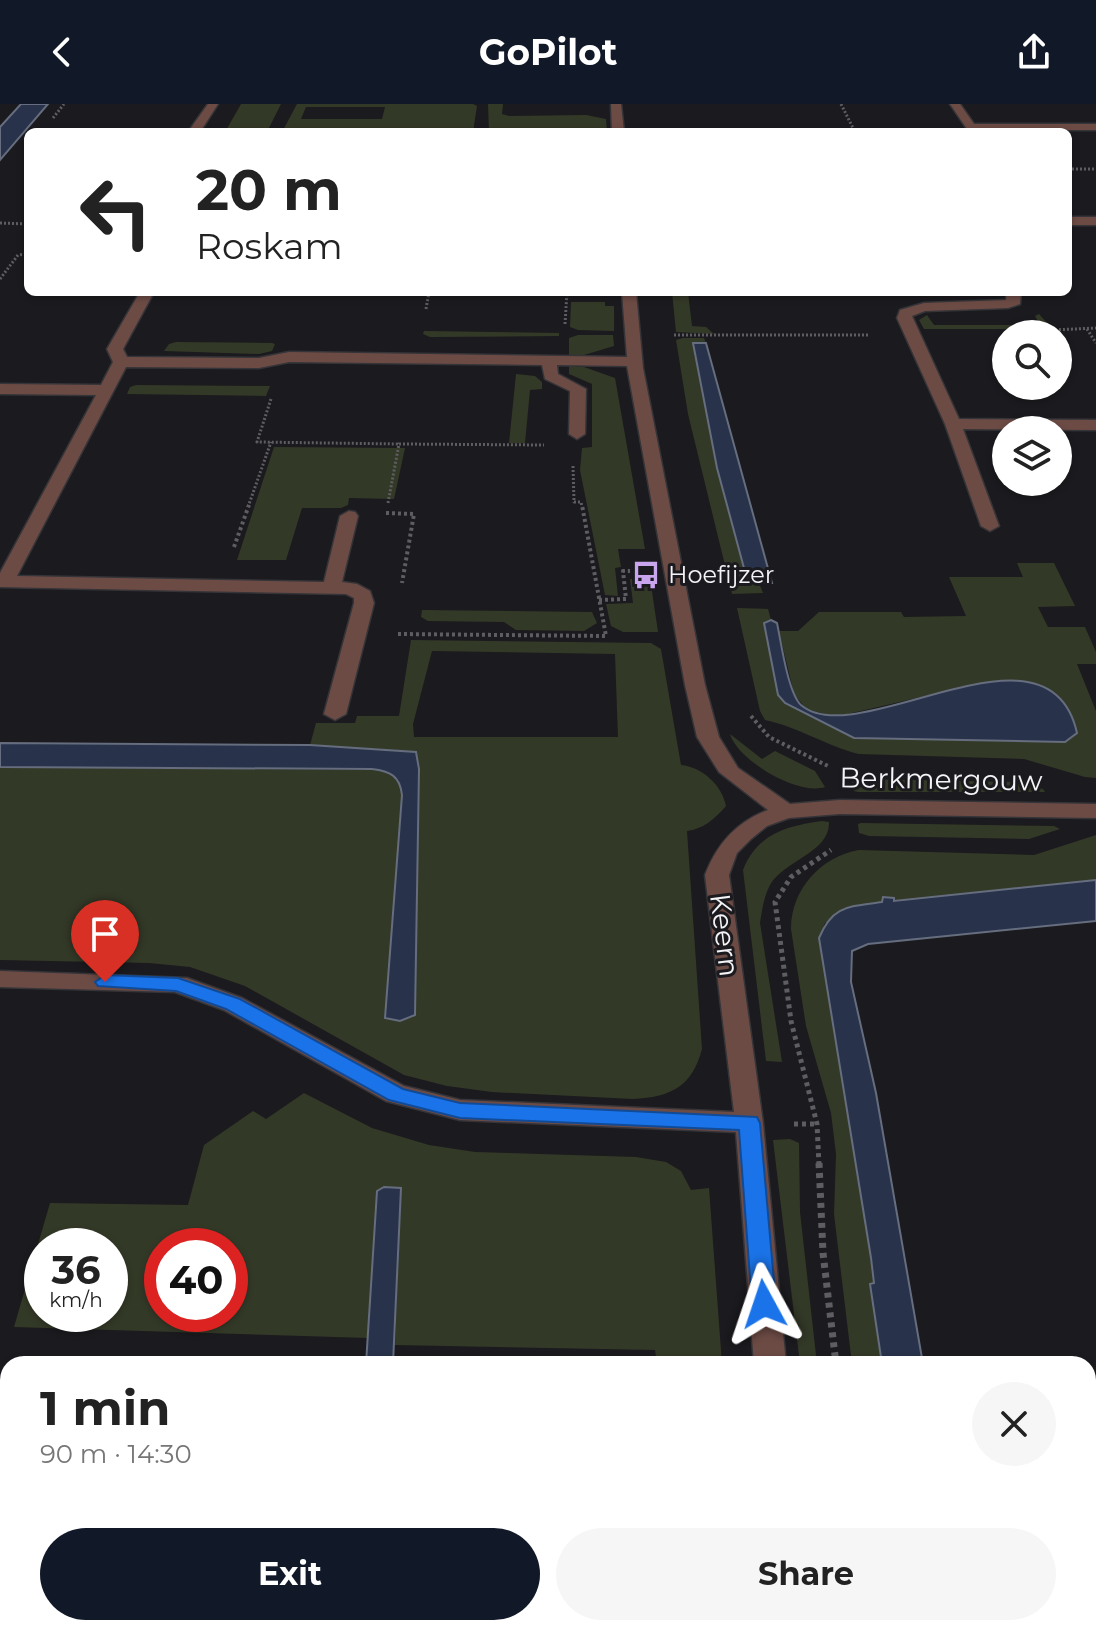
<!DOCTYPE html>
<meta charset="utf-8">
<style>
body{margin:0;font-family:Montserrat,sans-serif;background:#f6f6f6;color:#222;height:100vh;display:flex;flex-direction:column;font-size:30px;white-space:nowrap}
*{box-sizing:border-box;margin:0}
p{font-size:26px;color:#767676}
.icon{flex:none;width:44px;height:44px;fill:none;stroke:currentColor;stroke-width:2;stroke-linecap:round;stroke-linejoin:round}
.map{position:relative;flex:1;overflow:hidden}
.details{position:absolute;left:0px;top:1252px;width:1096px;height:280px;display:flex;flex-direction:column;background:#fff;border-radius:24px 24px 0 0;box-shadow:0 2px 6px #0004}
.details>*{flex:none}
.top-card{position:absolute;left:24px;top:24px;width:1048px;height:168px;border-radius:12px;box-shadow:0 2px 6px #0004;background:#fff;color:#222;overflow:hidden}
.controls{position:absolute;left:992px;top:216px;display:grid;gap:16px}
.controls a{display:grid;place-items:center;width:80px;height:80px;border-radius:50%;background:#fff;box-shadow:0 2px 6px #0004;font-size:40px}
.speed{position:absolute;left:24px;top:1124px;display:flex;gap:16px;font-size:40px;font-weight:700;text-align:center}
.speed>*{display:grid;place-content:center;width:104px;height:104px;border-radius:50%;background:#fff;box-shadow:0 2px 6px #0004;line-height:1}
.speed small{font-size:20px;font-weight:400}
.speed .limit{border:12px solid #d22;background:#fff;color:#111}
.pin{position:absolute;display:grid;place-items:center;width:68px;height:68px;color:#fff;margin:-82px -34px;border-radius:50% 50% 50% 0;rotate:-45deg;box-shadow:0 0 8px #0007}
.pin .icon{rotate:45deg}
.me{position:absolute;width:88px;margin:-44px;rotate:355deg;stroke-linejoin:round;filter:drop-shadow(0 0 6px #0008)}
.turn{display:flex;align-items:center;gap:28px;height:168px;padding:0 40px;font-size:36px}
.turn .icon{width:104px;height:104px;stroke-width:2.5}
.turn b{display:block;font-size:56px;line-height:68px}
.round{display:grid;place-items:center;flex:none;width:84px;height:84px;border-radius:42px;background:#f6f6f6}
.overview{display:flex;align-items:center;justify-content:space-between;height:136px;padding:0 40px}
h1{font-size:48px;font-weight:700;line-height:60px}
.primary-button{display:flex;gap:16px;margin-top:auto;padding:16px 40px}
.primary-button a{flex:1;height:92px;border-radius:48px;background:#111827;color:#fff;font-size:32px;font-weight:700;line-height:92px;text-align:center}
.primary-button a+a{background:#f6f6f6;color:#222}
header{display:flex;justify-content:space-between;align-items:center;height:104px;padding:0 40px;background:#111827;color:#fff;font-size:36px;font-weight:700}
.map>svg:first-child{display:block}
.green{fill:#333927;fill-rule:evenodd}
.water{fill:#28334b;stroke:#656d7e;stroke-width:2}
.lines{fill:none;stroke-linecap:round;stroke-linejoin:round}
.minor-casing{stroke:#353438;stroke-width:3}
.path-far3{stroke:#5e5d61;stroke-width:3;stroke-dasharray:2 2;stroke-linecap:butt}
.path-far2{stroke:#5e5d61;stroke-width:4;stroke-dasharray:3 3;stroke-linecap:butt}
.path-far1{stroke:#5e5d61;stroke-width:5;stroke-dasharray:4 4;stroke-linecap:butt}
.path{stroke:#5e5d61;stroke-width:7;stroke-dasharray:5 5;stroke-linecap:butt}
.minor{fill:#6d4b45;fill-rule:evenodd}
.route{fill:#1a73e8;stroke:#114b97;stroke-width:2}
.labels{text-anchor:middle;stroke-width:6;stroke-linejoin:round;paint-order:stroke}
.far-poi-label{font-size:24px;fill:#f4f3f6;stroke:#1b1a1e;text-anchor:start}
.street-label{font-size:28px;fill:#f4f3f6;stroke:#1b1a1e}
</style>
<header><svg class="icon" aria-label="back" viewBox="0 0 24 24"><path d="M15 5l-7 7 7 7"/></svg>GoPilot<svg class="icon" aria-label="share" viewBox="0 0 24 24"><path d="M12 15V3M7 8l5-5 5 5M5 13v7h14v-7"/></svg></header>
<div class="map">
<svg width="1096" height="1532" viewBox="0 0 1096 1532">
<rect width="100%" height="100%" fill="#1b1a1e"/>
<path class="green" d="M241,0H281L267,28H225Z
M297,0H473L477,2L473,28H282ZM306,3H385L382,15H301Z
M488,0H503L502,10L509,12L586,11L606,15L607,28H489Z
M672,188H688L692,222L706,223L714,230L676,228Z
M571,198H605V202H614V227L578,226L570,223Z
M1039,210L1050,222L1044,225H924L919,216L927,211L934,221H1040L1035,212Z
M424,227L559,229V232L430,233L423,230Z
M578,231H613L614,242L584,251H569V234Z
M683,234H704L706,239H694L748,479H759L763,489L732,490L688,310L676,236Z
M176,238L272,239L275,240L272,247L259,250L164,247L169,240Z
M569,262L584,263L615,274L645,445H618L621,463L615,464L618,492L605,491L580,366L582,344L592,343V280L569,270Z
M516,270L535,272L542,278V285L530,286L525,339H509Z
M136,281L270,282L266,292L127,290L130,283Z
M274,343L405,344L394,395L349,394L348,401L341,404H302L286,456H237Z
M1017,459H1054L1075,502L1038,503L1048,523H1085L1096,548V560H1077L1096,607V674L1085,673L1024,655L859,650C826,642 799,623 765,616L760,607L737,504L768,505L771,516L764,519L778,591L785,599L854,634L1065,638L964,583L835,613L806,605L794,590L779,527H798L819,508H901L904,513L966,512L949,473H1023Z
M650,474L658,528H623L611,522L606,500L633,499L630,475Z
M422,506L592,508L597,519L584,527L516,526L504,518L428,517L421,513Z
M411,536L651,539L661,545L681,661C702,663 722,681 726,702C715,715 703,725 687,727L702,945C692,983 671,993 633,995L492,988L447,982L404,971L245,882L190,863L149,859L0,856V663L381,666C395,672 400,676 402,691L385,914L415,911L419,665L416,648L310,641L316,619H355L357,612H399ZM432,547L615,550L618,633H414L413,620Z
M730,630L762,655L775,647L815,667L825,683C799,692 738,657 730,630Z
M858,675L1017,678L1043,685L1045,688H858L854,687L851,679Z
M822,717L829,718C830,749 784,756 770,781C764,792 762,806 760,819L782,958L766,957L743,766C757,730 786,722 822,717Z
M861,719L1054,722L1060,725L1029,735L869,732L859,729L858,720Z
M1096,731V776L893,797L894,794L825,819L819,834L871,1154L874,1180H870L882,1260H852L834,1110L836,1050L831,1009L806,922L791,825C791,786 820,753 859,746L1034,751Z
M304,989L372,1024L429,1041L475,1048L636,1053L666,1058L681,1067L691,1086L709,1084L722,1260H657L655,1246L395,1241L400,1084L377,1087L368,1234L14,1223L50,1099L188,1101L204,1041L253,1007L266,1015ZM42,1142H110V1210H42ZM162,1142H230V1210H162Z
M790,1035L799,1039L800,1108L817,1260H800L773,1036Z"/>
<path class="water" d="M21,0H48L0,56V23Z
M693,239H706L772,479H748L717,364Z
M771,516L777,519C781,538 788,589 801,601C857,650 1049,503 1077,629L1065,638L854,634L785,599L778,591L764,519Z
M0,639L310,641L416,648L419,665L415,911L400,917L385,914L402,691C400,672 390,667 372,665L0,663Z
M1096,776V817L868,840L852,847L851,878L876,989L923,1260H882L870,1180L874,1179L871,1154L819,834C833,800 850,803 882,798L883,793L894,794V797Z
M384,1083L401,1084L393,1260H366L377,1087Z"/>
<g class="lines">
<defs>
<path id="minor" d="M208,0H218L200,28H188Z
M611,0H621L624,28H612Z
M950,0H960L974,20H1096V26H971L967,25Z
M1068,113H1096V121H1068Z
M140,188H154L123,245L127,253L259,254L289,248L627,253L622,188H636L643,264L705,581L719,633L738,664L790,700L840,696L1096,700V714L840,710L789,714L767,722L751,735L737,749L729,771L763,1019L786,1260H754L736,1028L460,1016L386,997L224,906L175,888L0,883V867L187,874L242,894L404,982L460,996L734,1008L705,771C717,740 736,718 768,706L719,668L697,633L685,581L627,262L557,261L558,270L586,285L585,330L577,335L569,330L570,287L545,275L542,261L289,258L259,264L126,263L17,472L324,478L340,412L349,407L355,408L358,412L342,478L357,480L370,487L374,499L346,610L335,616L324,610L354,499V494L346,490L0,483V469L96,291L0,290V280L101,281L113,258L107,245Z
M1007,188H1021L1020,200L1008,204L925,207L912,212L959,315L1096,316V326L963,325L999,422L990,427L981,422L945,320L897,214L900,206L924,199L1006,196Z
M773,1524H811L812,1532H774Z"/>
</defs>
<use href="#minor" class="minor-casing"/>
<path class="path-far3" d="M841,0L855,28
M53,14L64,0
M1068,65H1096
M0,119L28,120
M0,175L18,151L28,150
M426,205L429,188
M565,220L567,188
M1087,225L1096,239
M1031,227L1096,224
M674,231H868
M271,295L257,338L399,340
M573,362L574,398H581L582,403
M388,399L399,340L544,341
M248,403L271,338"/>
<path class="path-far2" d="M386,409L414,410L402,479
M234,443L249,401
M599,496L626,495L623,467H630
M398,530L606,532L582,401
M751,612L769,633L828,662"/>
<path class="path-far1" d="M794,1020H817
M819,1061L817,1020L791,917L775,798L791,773L831,746"/>
<path class="path" d="M819,1059L823,1149L836,1260
M868,1524L869,1532"/>
<use href="#minor" class="minor"/>
</g>
<path class="route" d="M105,871L178,874L240,895L403,985L460,999L757,1013L760,1019L776,1200L773,1206L764,1209L756,1206L752,1200L739,1026L460,1014L389,996L226,905L176,887L98,882L95,878Z"/>
<defs>
<symbol id="bus-bare" viewBox="-9 -9 18 18"><path d="M-5-6H5V4H4V6H2V4H-2V6H-4V4H-5ZM-3.5-4V0h7V-4ZM-3.5 1.2v1.5H-2V1.2ZM2 1.2v1.5H3.5V1.2Z" fill="#c9a5ee" stroke="#1b1a1e" stroke-width="2.5" paint-order="stroke"/></symbol>
</defs>
<g fill-rule="evenodd">
<use href="#bus-bare" x="626" y="451" width="40" height="40"/>
</g>
<g class="labels">
<g class="far-poi-label">
<text x="668" y="479">Hoefijzer</text>
</g>
<g class="street-label">
<text transform="translate(941 675) rotate(1)" y="10">Berkmergouw</text>
<text transform="translate(725 831) rotate(83)" y="10">Keern</text>
</g>
</g>
</svg>
<div class="controls">
<a><svg class="icon" aria-label="search" viewBox="0 0 24 24"><circle cx="10" cy="10" r="6"/><path d="M15 15l6 6"/></svg></a>
<a><svg class="icon" aria-label="layers" viewBox="0 0 24 24"><path d="M12 4l9 5-9 5-9-5zM3 14l9 5 9-5"/></svg></a>
</div>
<div class="speed"><div>36<small>km/h</small></div><div class="limit">40</div></div>
<div class="pin" style="left:105px;top:878px;background:#d93025"><svg class="icon" aria-label="arrive" viewBox="0 0 24 24"><path d="M6 21V4h12l-3 4 3 4H6"/></svg></div>
<svg class="me" style="left:764px;top:1200px" viewBox="-20 -20 40 40"><path d="M0-17L14 15 0 8-14 15z" fill="#1a73e8" stroke="#fff" stroke-width="4"/></svg>
<div class="top-card">
<div class="turn"><svg class="icon" aria-label="left" viewBox="0 0 24 24"><path d="M17 20v-9H6M10 6l-5 5 5 5"/></svg><div><b>20 m</b>Roskam</div></div>
</div>
<section class="details">
<div class="overview"><div><h1>1 min</h1><p>90 m · 14:30</p></div><a class="round"><svg class="icon" aria-label="close" viewBox="0 0 24 24"><path d="M6 6l12 12M18 6L6 18"/></svg></a></div>
<div class="primary-button"><a>Exit</a><a>Share</a></div>
</section>
</div>
